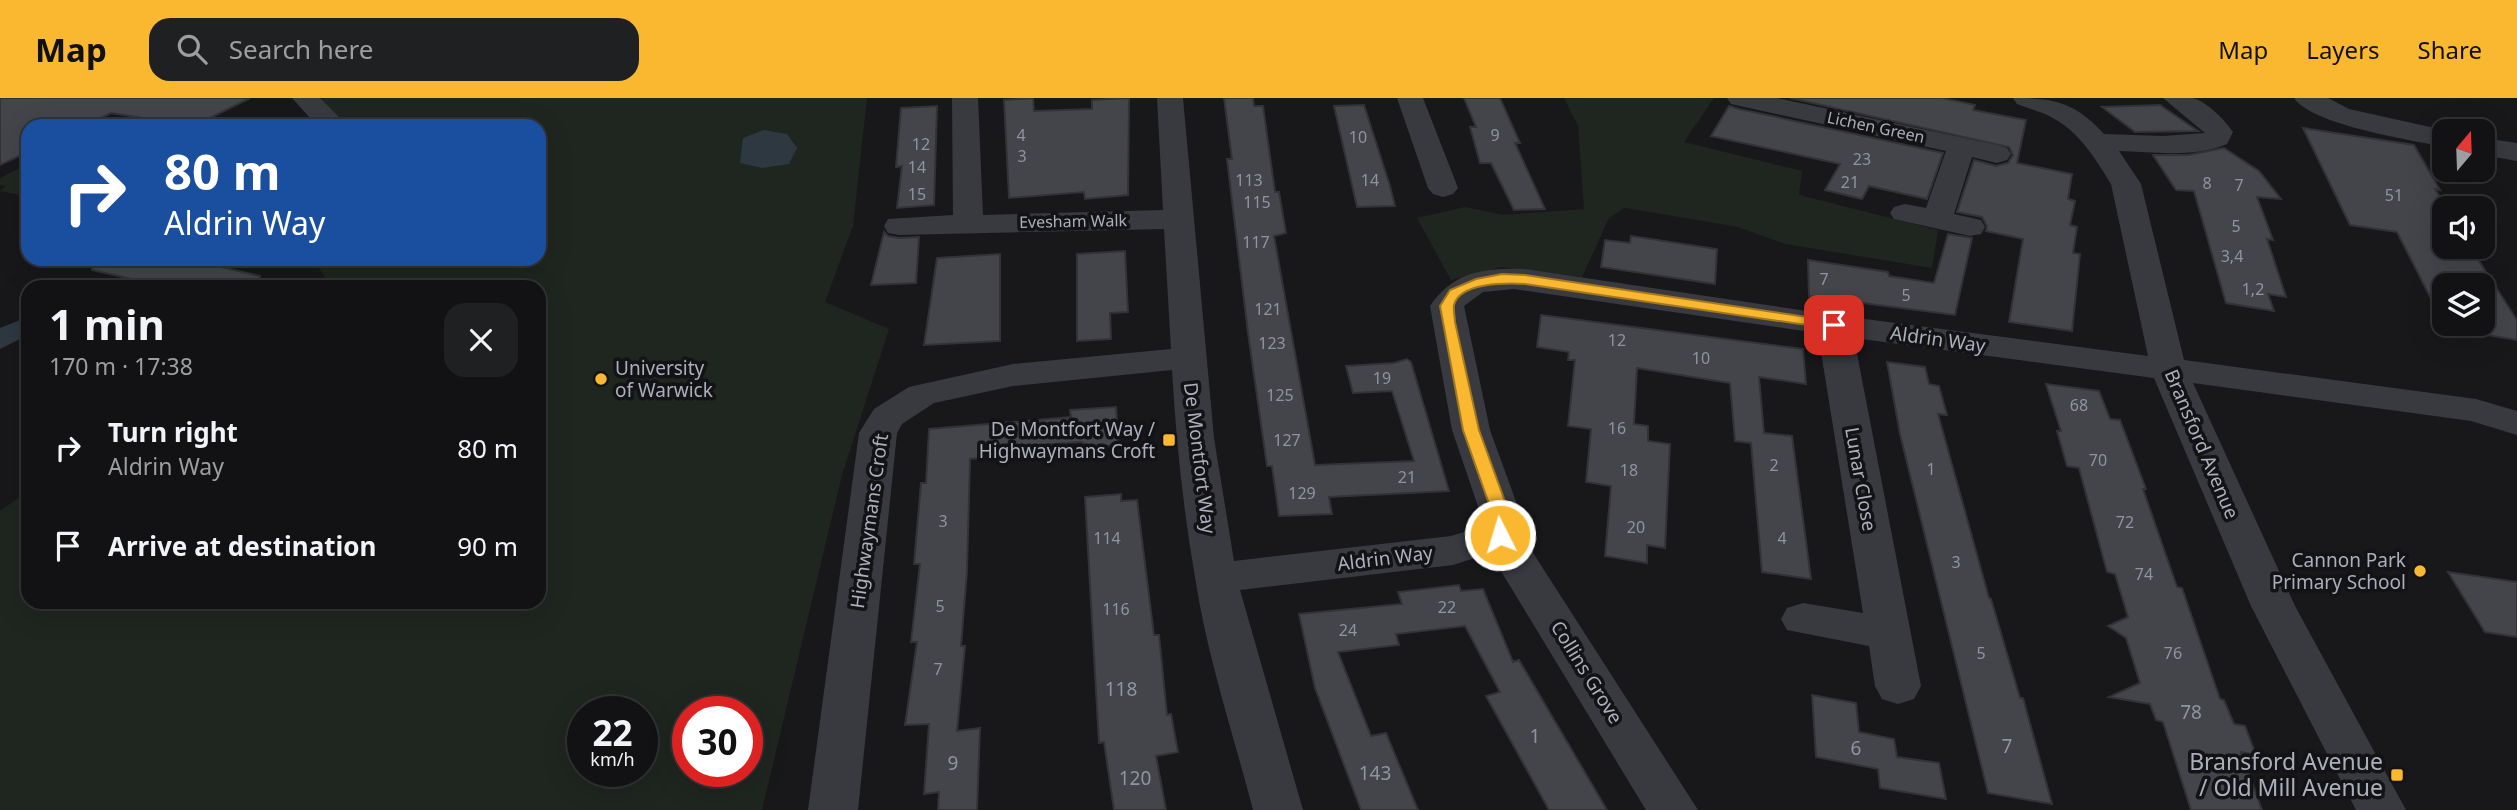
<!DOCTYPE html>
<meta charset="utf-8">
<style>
body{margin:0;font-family:"Noto Sans",sans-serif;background:#1f2022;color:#f1f3f6;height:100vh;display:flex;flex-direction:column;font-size:26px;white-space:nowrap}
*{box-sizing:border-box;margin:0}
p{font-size:23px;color:#9c9ea0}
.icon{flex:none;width:38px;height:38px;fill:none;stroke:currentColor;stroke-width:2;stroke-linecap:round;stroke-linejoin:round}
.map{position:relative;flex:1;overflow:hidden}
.sheet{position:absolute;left:21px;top:182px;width:525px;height:329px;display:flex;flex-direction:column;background:#121214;border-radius:21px;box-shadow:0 7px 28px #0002,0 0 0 2px #313234}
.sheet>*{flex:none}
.guide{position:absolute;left:21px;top:21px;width:525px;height:147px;border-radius:21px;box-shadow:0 7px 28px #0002,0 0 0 2px #313234;background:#1a4fa0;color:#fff;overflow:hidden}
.needle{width:46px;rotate:19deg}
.fabs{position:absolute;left:2432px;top:21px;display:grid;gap:14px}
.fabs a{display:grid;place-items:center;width:63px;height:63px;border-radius:14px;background:#121214;box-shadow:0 7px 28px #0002,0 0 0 2px #313234;font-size:35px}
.speed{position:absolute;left:567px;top:598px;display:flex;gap:14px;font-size:35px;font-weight:700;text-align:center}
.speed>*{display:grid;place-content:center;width:91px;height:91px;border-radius:50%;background:#121214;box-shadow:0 7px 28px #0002,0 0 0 2px #313234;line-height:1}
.speed small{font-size:18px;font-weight:400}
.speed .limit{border:10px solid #d22;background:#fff;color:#111}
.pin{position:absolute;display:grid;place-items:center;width:60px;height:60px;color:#fff;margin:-30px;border-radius:14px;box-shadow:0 4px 10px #0006}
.me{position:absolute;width:77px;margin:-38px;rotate:355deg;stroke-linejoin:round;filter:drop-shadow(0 0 5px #0008)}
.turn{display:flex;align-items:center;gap:24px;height:147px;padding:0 28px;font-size:32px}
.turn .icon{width:91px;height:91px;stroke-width:2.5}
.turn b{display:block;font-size:49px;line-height:60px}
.round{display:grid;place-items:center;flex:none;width:74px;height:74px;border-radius:21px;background:#1f2022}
.head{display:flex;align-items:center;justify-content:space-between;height:119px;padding:0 28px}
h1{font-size:42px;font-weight:700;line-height:52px}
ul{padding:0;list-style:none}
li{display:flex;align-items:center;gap:21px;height:98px;padding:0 28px}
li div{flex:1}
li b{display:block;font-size:26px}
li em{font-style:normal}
header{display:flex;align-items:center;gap:42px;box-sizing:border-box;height:98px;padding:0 35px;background:#fab831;color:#111}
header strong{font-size:33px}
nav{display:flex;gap:38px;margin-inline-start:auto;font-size:24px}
.search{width:490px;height:63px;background:#1f2022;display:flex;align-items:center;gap:18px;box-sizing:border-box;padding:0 24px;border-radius:21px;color:#9c9ea0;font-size:26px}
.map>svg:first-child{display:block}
.green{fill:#1e261f;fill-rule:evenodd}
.water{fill:#2e3840}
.building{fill:#44454b;stroke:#323237;stroke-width:2;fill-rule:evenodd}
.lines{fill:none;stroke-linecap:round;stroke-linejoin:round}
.minor{fill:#393a40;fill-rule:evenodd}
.route{fill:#fab831;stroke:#a27820;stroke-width:2}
.poi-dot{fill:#fab831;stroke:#131316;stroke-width:2.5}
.labels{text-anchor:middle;stroke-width:7;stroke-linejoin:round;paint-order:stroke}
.far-street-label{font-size:16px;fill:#aaafbb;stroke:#131316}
.number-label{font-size:16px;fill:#90949f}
.street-label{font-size:19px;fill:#aaafbb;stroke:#131316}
.poi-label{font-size:19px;fill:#aaafbb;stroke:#131316;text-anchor:end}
.near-number-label{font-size:19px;fill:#90949f}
.near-poi-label{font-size:23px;fill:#aaafbb;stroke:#131316;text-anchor:end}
</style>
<header>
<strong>Map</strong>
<div class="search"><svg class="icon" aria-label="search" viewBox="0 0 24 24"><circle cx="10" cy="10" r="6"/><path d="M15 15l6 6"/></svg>Search here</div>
<nav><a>Map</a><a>Layers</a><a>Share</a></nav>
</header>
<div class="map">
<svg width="2517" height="712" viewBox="0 0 2517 712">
<rect width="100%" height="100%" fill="#18181b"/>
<path class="green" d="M326,0H867L853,128L825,204L889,231L842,377L762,712H0V413L28,393V504H539V189H330L314,161H539V28H324L310,3ZM583,614H642V674H583ZM688,614H747V674H688Z
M1564,0H1714L1684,44L1802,73L1799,97L1938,132L1932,170L1785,146L1738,129L1625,110L1609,120L1582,179L1501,169L1451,182L1417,120L1465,109L1504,117L1584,111L1578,28Z
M28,66V99L0,93L6,88L0,87V80Z"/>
<path class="water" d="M764,32L787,36L797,50L789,66L762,70L740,65L743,40Z
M28,219V237L0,251V230Z"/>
<path class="building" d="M0,0H250L194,28L111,15L84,28H28V54L0,67Z
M1033,0L1034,13L1092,11V2L1129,0L1128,97L1085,101L1084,94L1009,100L1004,2Z
M1224,0H1253L1254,8H1263L1275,94H1279L1286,135L1274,138L1315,367L1414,363L1392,293L1353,295L1346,268L1394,265L1407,261L1411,264L1449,393L1329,399L1332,416L1279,418L1272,368H1267L1248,235L1227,61H1232Z
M1464,0H1500L1520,45H1515L1545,111L1514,112L1491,65H1480L1470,29H1476Z
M1790,0H1942L1975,7L1973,12L2026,22L2017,65L2072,76L2068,101L2075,103L2070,127L2077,129L2073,155L2080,156L2072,233L2009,224L2023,141L1986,133L1987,128L1982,119L1957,114L1974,62L1996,68L2008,65L2013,57L2009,49Z
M1364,7L1390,88L1395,108L1357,109L1334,8Z
M2160,7L2198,33L2135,34L2102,9Z
M937,8L934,107L897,110L902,68L896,69L901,10Z
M1729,8L1739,11L1943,55L1927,101L1869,88L1862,101L1825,92L1840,66L1711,38Z
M2303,30L2414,47L2440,92L2435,91L2447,110L2445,149H2470L2517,222V242L2446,230L2397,134L2350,127ZM2445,187H2483V226H2445Z
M2224,50L2259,73L2281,101L2257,99L2273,142L2267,141L2286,199L2268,196L2274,213L2226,205L2194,93L2176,92L2153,57H2188Z
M884,134L888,138L899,140L919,139L916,185L871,187Z
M1948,136L1972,140L1955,217L1809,198L1808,162L1888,174L1889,178L1934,185Z
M1631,138L1717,151L1715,186L1601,169L1605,142L1630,145Z
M1125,153L1128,214L1110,215L1111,241L1077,243V156Z
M1000,156V243L924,247L937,160Z
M93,161H186L260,178L259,189H166L92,172Z
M1541,217L1803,251L1806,286L1759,279L1764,335L1792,338L1811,481L1762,474L1751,345L1735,343L1730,285L1637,270L1634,326L1648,328V343L1670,346L1665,450L1647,447V465L1605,458L1611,388L1586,384L1591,331L1568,328L1575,262H1568L1569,254L1537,249Z
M1887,264L1925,269L1929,286L1939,288L1947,317L1938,316L1989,500L1991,501L2020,600H2023L2052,706L1988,695L1900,336Z
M2046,286L2099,293L2110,321L2120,322L2146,391H2143L2177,489L2182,490L2220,601L2224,602L2234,626L2245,628L2256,657L2241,654L2262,712H2191L2163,624L2156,622L2150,606L2109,599L2140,585L2126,540L2108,528L2128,519L2115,476L2107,474L2079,370L2067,368L2057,333H2061Z
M1116,309L1119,347L1092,350L1081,344L1029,348V356L970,361L967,473L961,548H965L957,633L980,630L977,712H938L939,694L924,696L929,626L905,627L917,544H911L920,466H914L921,385H926L929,331L1071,319L1070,312Z
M1121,396V403L1137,402L1154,537H1159L1167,617L1171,616L1178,654L1156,658L1166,712H1114L1104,644L1099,645L1085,399Z
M2448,474L2517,484V539L2485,534Z
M1459,487L1461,493L1483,491L1513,564L1519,562L1607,712H1549L1486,598L1500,594L1465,528L1396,536L1399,547L1338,554L1371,638L1386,635L1418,712H1361L1315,590L1299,516L1402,506L1398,494Z
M1812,597L1856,605L1859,634L1894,641L1897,659L1939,665L1946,701L1880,690L1878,671L1816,659Z"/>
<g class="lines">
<path class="minor" d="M292,0H320L338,18V28H310V20Z
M952,0H978L983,117L1163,112L1157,0H1183L1214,340L1234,463L1451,438L1481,429L1482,420L1452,332L1430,208C1454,173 1485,170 1525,171L1834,217L2148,258L2111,86C2097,63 2081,37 2058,23C2046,15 2030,11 2017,6L2013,0C2054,0 2075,4 2104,36L2163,38L2205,35L2163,0C2172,0 2184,0 2193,0C2207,4 2225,22 2233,34L2227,46C2195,60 2153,54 2119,53L2141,86L2184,262L2476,301L2517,313V337L2471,323L2193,285L2295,508L2406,712H2356L2251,508L2154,280L1854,240L1921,588L1914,601L1898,606L1882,601L1875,588L1869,548L1787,532L1781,521L1787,510L1803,505L1863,515L1818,235L1514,191L1483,194L1464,208L1490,332L1522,420L1521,436L1698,712H1646L1490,455L1453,467L1240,492L1303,712H1253C1233,635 1207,558 1195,479C1183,410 1176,341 1172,272L1013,288L934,305L902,326L897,335L858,712H808L859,335L874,311L909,289L1013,266L1171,251L1164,131L899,137L888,135L884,128L888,121L953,117Z
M1397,0H1423L1458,90L1453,96L1443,99L1433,96L1428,90Z
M1727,0H1777L1997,47L2007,50L2011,56L2007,62L1997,65L1972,59L1954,116L1981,122L1985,129L1981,136L1970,138L1894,121L1890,115L1894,109L1905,106L1926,110L1946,53L1740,8L1731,6Z
M2294,0H2328L2349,11L2448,33H2445V49C2411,42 2312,27 2294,0Z
M2483,40L2517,45V63L2483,57Z"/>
</g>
<path class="route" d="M1502,176L1525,177L1834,223L1841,227L1834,231L1525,186C1507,185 1460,184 1454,207C1453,212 1455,219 1455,224L1479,332L1511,420L1509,437L1500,443L1492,437L1494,420L1463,332L1440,208L1450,192L1476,181Z"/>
<g class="poi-dot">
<circle cx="601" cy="281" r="7"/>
<rect x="1162" y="335" width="14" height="14" rx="3.5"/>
<circle cx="2420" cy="473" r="7"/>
<rect x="2390" y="670" width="14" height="14" rx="3.5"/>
</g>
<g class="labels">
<g class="far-street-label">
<text transform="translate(1876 29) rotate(12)" y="6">Lichen Green</text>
<text transform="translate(1073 123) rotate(-1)" y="6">Evesham Walk</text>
</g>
<g class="number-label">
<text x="1021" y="43">4</text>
<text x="1495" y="43">9</text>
<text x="1358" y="45">10</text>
<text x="921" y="52">12</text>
<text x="1022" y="64">3</text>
<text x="1862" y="67">23</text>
<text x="917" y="75">14</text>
<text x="1249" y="88">113</text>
<text x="1370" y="88">14</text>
<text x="1850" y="90">21</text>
<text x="2207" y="91">8</text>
<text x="2239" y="93">7</text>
<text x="917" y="102">15</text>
<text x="2394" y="103">51</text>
<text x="1257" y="110">115</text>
<text x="2236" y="134">5</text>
<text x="1256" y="150">117</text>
<text x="2232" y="164">3,4</text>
<text x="1824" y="187">7</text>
<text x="2253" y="197">1,2</text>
<text x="1906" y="203">5</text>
<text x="1268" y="217">121</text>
<text x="1617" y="248">12</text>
<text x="1272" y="251">123</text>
<text x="1701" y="266">10</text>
<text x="1382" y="286">19</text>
<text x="1280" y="303">125</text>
<text x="2079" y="313">68</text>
<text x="1617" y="336">16</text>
<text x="1287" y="348">127</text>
<text x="2098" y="368">70</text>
<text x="1774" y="373">2</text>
<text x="1931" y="377">1</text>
<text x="1629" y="378">18</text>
<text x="1407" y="385">21</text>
<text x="1302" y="401">129</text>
<text x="943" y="429">3</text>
<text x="2125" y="430">72</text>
<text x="1636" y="435">20</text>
<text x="1107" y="446">114</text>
<text x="1782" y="446">4</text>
<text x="1956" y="470">3</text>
<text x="2144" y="482">74</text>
<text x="940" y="514">5</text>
<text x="1447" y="515">22</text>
<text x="1116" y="517">116</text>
<text x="1348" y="538">24</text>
<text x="1981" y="561">5</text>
<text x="2173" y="561">76</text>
<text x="938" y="577">7</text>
</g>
<g class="street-label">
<text transform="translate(1938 241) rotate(8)" y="7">Aldrin Way</text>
<text transform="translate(2202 346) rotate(67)" y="7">Bransford Avenue</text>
<text transform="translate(1200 360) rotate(83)" y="7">De Montfort Way</text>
<text transform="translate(1861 381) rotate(80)" y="7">Lunar Close</text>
<text transform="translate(869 423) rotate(-82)" y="7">Highwaymans Croft</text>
<text transform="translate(1385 460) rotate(-7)" y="7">Aldrin Way</text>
<text transform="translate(1587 574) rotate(58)" y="7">Collins Grove</text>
</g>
<g class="poi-label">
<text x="615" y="277" text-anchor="start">University<tspan x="615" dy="22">of Warwick</tspan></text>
<text x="1155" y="338">De Montfort Way /<tspan x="1155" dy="22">Highwaymans Croft</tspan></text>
<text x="2406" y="469">Cannon Park<tspan x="2406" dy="22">Primary School</tspan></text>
</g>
<g class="near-number-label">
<text x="1121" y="598">118</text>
<text x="2191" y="621">78</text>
<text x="1535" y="645">1</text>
<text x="2007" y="655">7</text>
<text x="1856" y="657">6</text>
<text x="953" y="672">9</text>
<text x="1375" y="682">143</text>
<text x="1135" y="687">120</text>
</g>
<g class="near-poi-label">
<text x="2383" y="672">Bransford Avenue<tspan x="2383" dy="26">/ Old Mill Avenue</tspan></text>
</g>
</g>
</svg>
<div class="fabs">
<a><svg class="needle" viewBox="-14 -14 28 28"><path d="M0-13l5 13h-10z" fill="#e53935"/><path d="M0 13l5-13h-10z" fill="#9c9ea0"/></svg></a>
<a><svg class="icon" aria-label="sound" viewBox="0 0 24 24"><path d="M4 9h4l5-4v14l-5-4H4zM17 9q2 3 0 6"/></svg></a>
<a><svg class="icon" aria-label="layers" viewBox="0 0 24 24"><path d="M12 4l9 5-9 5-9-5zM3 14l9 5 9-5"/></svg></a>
</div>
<div class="speed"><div>22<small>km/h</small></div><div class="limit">30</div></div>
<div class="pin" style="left:1834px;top:227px;background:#d93025"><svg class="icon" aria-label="arrive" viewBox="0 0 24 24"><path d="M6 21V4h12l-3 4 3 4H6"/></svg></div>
<svg class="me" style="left:1500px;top:437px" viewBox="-20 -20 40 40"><circle r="17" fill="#fab831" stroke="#fff" stroke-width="3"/><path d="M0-11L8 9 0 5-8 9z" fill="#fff"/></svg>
<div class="guide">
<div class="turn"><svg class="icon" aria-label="right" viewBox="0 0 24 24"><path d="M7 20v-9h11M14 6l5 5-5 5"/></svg><div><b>80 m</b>Aldrin Way</div></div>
</div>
<section class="sheet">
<div class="head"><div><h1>1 min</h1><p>170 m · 17:38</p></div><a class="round"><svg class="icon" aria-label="close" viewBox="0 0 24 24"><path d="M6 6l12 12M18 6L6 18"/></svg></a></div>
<ul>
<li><svg class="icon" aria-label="right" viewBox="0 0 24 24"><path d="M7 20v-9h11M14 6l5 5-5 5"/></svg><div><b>Turn right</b><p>Aldrin Way</p></div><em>80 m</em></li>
<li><svg class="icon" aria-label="arrive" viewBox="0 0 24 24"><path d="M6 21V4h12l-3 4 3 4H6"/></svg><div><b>Arrive at destination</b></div><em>90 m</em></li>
</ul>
</section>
</div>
